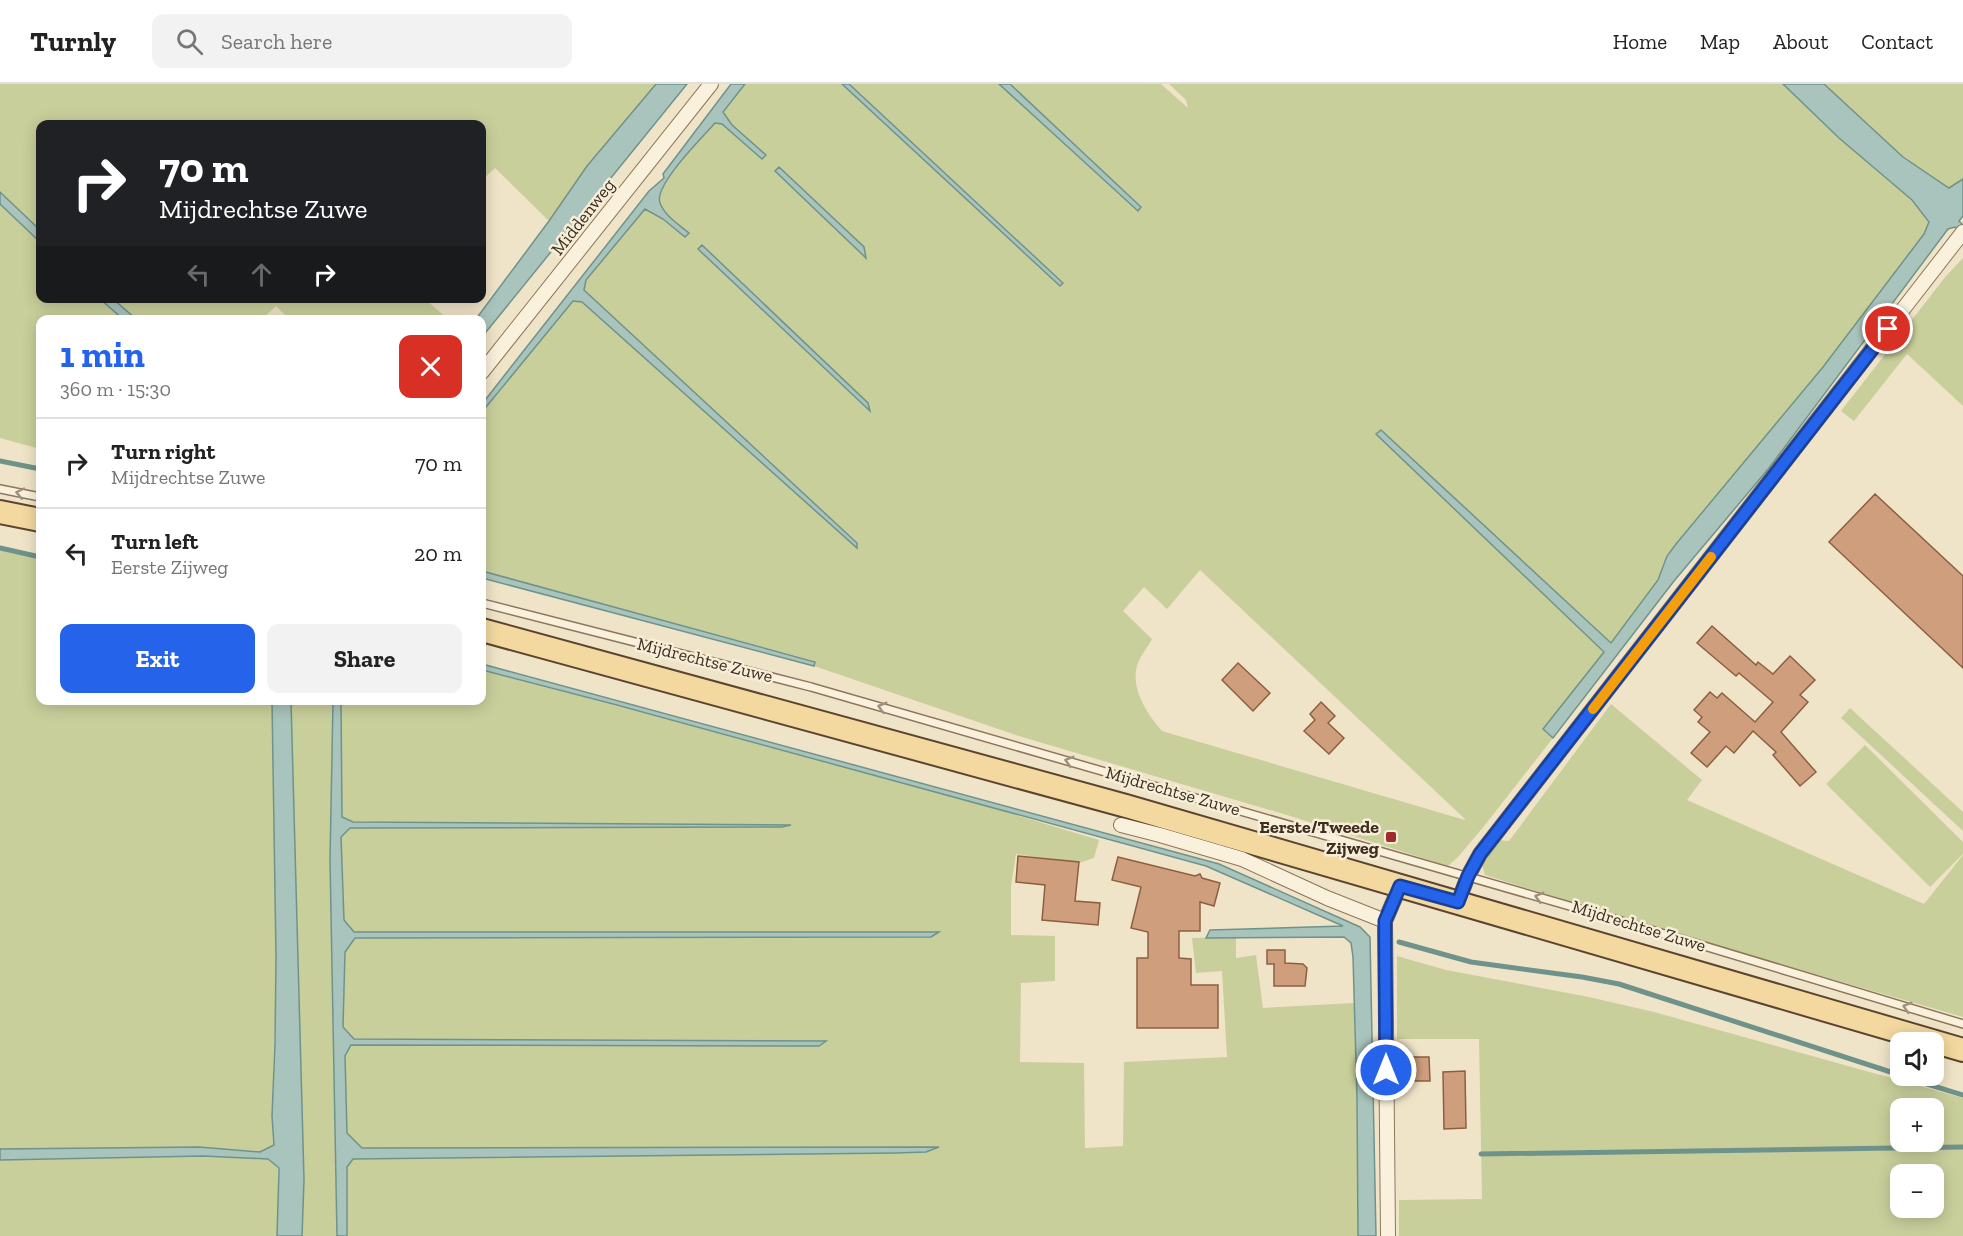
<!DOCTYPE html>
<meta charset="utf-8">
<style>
body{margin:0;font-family:"Zilla Slab",serif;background:#f2f2f2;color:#222;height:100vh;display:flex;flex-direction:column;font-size:22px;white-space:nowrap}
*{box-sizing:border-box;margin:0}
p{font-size:20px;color:#767676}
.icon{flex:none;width:33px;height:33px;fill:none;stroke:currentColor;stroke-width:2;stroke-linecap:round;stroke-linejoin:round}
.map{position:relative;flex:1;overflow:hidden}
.drawer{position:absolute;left:36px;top:231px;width:450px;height:390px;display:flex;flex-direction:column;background:#fff;border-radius:12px;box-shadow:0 3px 15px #0003}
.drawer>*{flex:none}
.banner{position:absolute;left:36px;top:36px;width:450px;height:183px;border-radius:12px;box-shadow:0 3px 15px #0003;background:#202124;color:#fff;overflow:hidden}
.controls{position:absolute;left:1890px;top:948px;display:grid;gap:12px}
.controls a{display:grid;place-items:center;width:54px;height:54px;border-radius:12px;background:#fff;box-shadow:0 3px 15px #0003;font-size:30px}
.pin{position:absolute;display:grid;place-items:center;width:51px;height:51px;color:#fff;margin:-26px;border:3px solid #fff;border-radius:50%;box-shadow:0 2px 6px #0007}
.me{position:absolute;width:66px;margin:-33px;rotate:0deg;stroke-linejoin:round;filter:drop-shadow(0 0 4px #0008)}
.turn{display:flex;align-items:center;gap:21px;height:126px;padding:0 24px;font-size:27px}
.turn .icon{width:78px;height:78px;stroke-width:2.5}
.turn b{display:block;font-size:42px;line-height:51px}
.lanes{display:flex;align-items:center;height:57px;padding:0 24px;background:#0003;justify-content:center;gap:30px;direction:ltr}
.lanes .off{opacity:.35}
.round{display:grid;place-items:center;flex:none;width:63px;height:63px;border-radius:12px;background:#f2f2f2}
.head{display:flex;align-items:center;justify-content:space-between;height:102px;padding:0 24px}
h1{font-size:36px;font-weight:700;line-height:45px;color:#2563eb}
.button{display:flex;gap:12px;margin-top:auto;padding:12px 24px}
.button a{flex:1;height:69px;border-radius:12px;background:#2563eb;color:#fff;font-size:24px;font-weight:700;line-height:69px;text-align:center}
.button a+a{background:#f2f2f2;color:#222}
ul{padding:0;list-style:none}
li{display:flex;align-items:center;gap:18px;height:90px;padding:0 24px;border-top:2px solid #e0e0e0}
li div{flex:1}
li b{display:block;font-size:22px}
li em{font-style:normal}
header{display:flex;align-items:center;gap:36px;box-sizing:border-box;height:84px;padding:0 30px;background:#fff;border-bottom:2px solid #e0e0e0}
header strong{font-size:28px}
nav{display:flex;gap:33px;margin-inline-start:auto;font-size:21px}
.search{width:420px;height:54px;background:#f2f2f2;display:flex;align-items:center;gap:15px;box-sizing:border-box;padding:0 21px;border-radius:12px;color:#767676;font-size:22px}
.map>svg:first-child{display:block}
.green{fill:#c9cf9b;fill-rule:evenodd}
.water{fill:#a9c4bc;stroke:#6f938a;stroke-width:1.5}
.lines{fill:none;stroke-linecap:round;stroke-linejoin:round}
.stream{stroke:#6f938a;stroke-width:5}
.building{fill:#cf9f7d;stroke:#8d5f41;stroke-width:1.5}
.lane-casing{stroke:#8d765c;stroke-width:10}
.street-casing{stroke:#8d765c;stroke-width:16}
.primary-casing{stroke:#5b4430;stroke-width:26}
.lane{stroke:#faf1dc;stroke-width:7}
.street{stroke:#faf1dc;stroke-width:14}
.primary{stroke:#f3d9a0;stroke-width:22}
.oneway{stroke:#9c907e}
.route-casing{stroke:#184099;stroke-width:15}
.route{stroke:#2563eb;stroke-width:10}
.slow{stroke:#f59e0b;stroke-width:10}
.poi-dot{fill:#9e2a2b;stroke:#f7eed8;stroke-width:2}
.labels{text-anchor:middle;stroke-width:5;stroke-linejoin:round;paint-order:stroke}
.street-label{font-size:18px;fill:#3d2e20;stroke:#f7eed8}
.poi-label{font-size:18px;font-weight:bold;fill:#3d2e20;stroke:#f7eed8;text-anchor:end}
</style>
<header>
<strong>Turnly</strong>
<div class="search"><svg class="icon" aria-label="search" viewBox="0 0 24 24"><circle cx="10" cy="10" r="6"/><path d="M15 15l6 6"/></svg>Search here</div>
<nav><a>Home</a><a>Map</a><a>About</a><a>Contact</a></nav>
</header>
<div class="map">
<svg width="1963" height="1152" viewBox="0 0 1963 1152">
<rect width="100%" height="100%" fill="#f0e4c8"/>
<path class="green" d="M0,0H656L587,82L549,137L495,84L482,96V40H40V146L0,108Z
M745,0H842L1060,202L1063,198L849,0H999L1138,127L1088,72L1010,0H1161L1188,24L1186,16L1169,0H1783L1839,54L1912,116L1929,137L1924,150L1823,283L1676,460L1667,472L1658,496L1611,560L1381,346L1377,350L1604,569L1543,644L1553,654L1485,741L1458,773L1448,782L1290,732L1022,653L814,582L815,577L482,487V328L573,216L582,218L857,463V459L584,207L586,196L645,125L663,135L685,153L689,149C678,140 665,132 660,118C653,102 703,53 715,39L722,40L762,74L766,72L732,41L723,28ZM779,83L864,163L866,173L775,87ZM1200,486L1465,735V736L1162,647C1147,630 1129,603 1138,579C1141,571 1148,563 1152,555L1123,527L1144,503L1167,525Z
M1824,0H1963V95L1949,104L1903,73Z
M0,120L40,158V214L100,215L123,235L40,236V365L0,354Z
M1963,174V322L1907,270L1854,337L1841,327L1946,192Z
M113,215H425L448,235H289L276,222L262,235H136Z
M0,464L40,473V616L272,617C275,714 276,813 276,910C275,960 270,1011 275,1061L260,1068L199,1063L0,1065Z
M482,586L950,711L1099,756L1094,774L1079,779L1016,770L1011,802V851L1055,852V897L1021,899L1020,978L1084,979L1085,1064L1123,1062L1124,978L1227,973L1222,887L1196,889L1192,854L1236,853V874L1256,871L1263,924L1354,919L1357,1014L1358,1152H347V1083L353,1075L895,1069L926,1068L937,1064H362L347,1049L345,972L351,961L819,962L825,958L354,955L343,943L345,868L354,854L931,853L938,849L354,848L344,836L341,753L349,744L782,743L788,741L353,738L342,733L341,617L482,616Z
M291,617H333L330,776L337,1152H302L304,1096Z
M1611,620L1702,696L1687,716L1924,820L1963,771V933L1628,836L1485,791L1482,781L1497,756L1509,757Z
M1850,624L1963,728V747L1841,634Z
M1865,661L1963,758V770L1930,803L1826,700Z
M1397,872L1446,886L1589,913L1654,928L1963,1014V1152H1399V1116L1482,1115L1479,955H1397ZM1900,1024H1934V1058H1900ZM1900,1090H1934V1124H1900Z
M203,1072L268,1075L278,1084L280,1106L277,1152H0V1076Z"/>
<path class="water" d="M656,0H687L482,253V236L476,235L549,137L587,82Z
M731,0H745L723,28L732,41L766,71L762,75L722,40L715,39C703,53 653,102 660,119C665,132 678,140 689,149L685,153L663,135L645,125L586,196L584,206L857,459V464L582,218L573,217L482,328V320L649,107L664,94L663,90Z
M842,0H849L1063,199L1060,202Z
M999,0H1010L1141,123L1138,127Z
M1783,0H1824L1903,73L1949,104L1963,95V132L1959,137L1963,141V150L1955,143L1948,145L1769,384L1674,497L1553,654L1543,645L1604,568L1376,350L1381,346L1611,559L1658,496L1667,472L1676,460L1823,283L1924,150L1929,138L1912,116L1839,54Z
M779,83L864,163L866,174L775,87Z
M0,108L40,146V158L0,120Z
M702,161L868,319L870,327L698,165Z
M100,215H113L136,235H123Z
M482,487L815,578L814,582L482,494Z
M482,580L1219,780L1360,843L1370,853L1376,1152H1358L1357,1014L1353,873L1351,859L1344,853L1206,854L1210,846L1343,842L1206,782L613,620L482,586Z
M272,617H291L304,1096L302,1152H277L279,1087V1084L268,1075L203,1072L0,1076V1065L199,1063L260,1068L274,1061L272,1032L275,960L276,873Z
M333,617H341L342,733L353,738L791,741L782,743L350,744L341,753L344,836L354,848H939L931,853L355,854L345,868L343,943L354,955L826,957L819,962L351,961L345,972L347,1049L362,1064L939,1063L926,1068L895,1069L353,1075L347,1083V1152H337L330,776Z"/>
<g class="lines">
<path class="stream" d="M0,377L40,385
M0,464L40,473
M1399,858L1471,878L1582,893L1619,900L1900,991
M1901,992L1963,1011
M1481,1070L1963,1063"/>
</g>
<path class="building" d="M1875,410L1963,492V584L1829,458Z
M1712,542L1756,581L1758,578L1773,590L1790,572L1815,596L1800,611L1808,618L1781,648L1816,688L1800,702L1773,671L1776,668L1753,647L1734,669L1726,662L1707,683L1691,669L1710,648L1698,638L1702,633L1694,626L1710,608L1717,614L1722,609L1755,638L1773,618L1739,589L1736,592L1697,559Z
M1238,579L1270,609L1253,627L1222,596Z
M1321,618L1335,632L1328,639L1344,654L1329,670L1304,647L1315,636L1310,630Z
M1018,772L1079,778L1075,817L1100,819L1098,841L1042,836L1045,801L1016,798Z
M1118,773L1195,792L1200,790L1202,794L1220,799L1214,822L1200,818V847H1179V874L1191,875V901H1218V944H1137V874H1148V848L1131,844L1141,803L1112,796Z
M1267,866H1285V879L1303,880L1307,884L1305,902H1274V880H1267Z
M1411,973H1429L1430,997H1412Z
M1465,987L1466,1044L1444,1045L1443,988Z"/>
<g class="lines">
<defs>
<path id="lane" d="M0,405L40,413
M482,519L811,603L1618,836L1963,940"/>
<path id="street" d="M482,288L711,0
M1121,741L1160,751L1242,775L1327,814L1385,837
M1458,818L1468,792L1480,770L1963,148
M1388,1152L1385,837L1400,802"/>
<path id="primary" d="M0,428L40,436
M482,546L1126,722L1963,966"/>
</defs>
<use href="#lane" class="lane-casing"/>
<use href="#street" class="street-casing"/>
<use href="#primary" class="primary-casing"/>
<use href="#lane" class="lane"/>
<use href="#street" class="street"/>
<use href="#primary" class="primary"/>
</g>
<defs><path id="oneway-chevron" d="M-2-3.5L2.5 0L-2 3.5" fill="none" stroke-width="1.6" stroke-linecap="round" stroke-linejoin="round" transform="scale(1.5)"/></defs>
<g class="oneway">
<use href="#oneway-chevron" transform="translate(20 409) rotate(-168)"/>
<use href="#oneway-chevron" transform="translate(882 623) rotate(-164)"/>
<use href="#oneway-chevron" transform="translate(1069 677) rotate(-164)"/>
<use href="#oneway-chevron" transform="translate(1539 813) rotate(-164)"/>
<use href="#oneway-chevron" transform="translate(1907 923) rotate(-163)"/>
</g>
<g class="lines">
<defs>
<path id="route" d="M1386,986L1385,837L1400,802L1458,818L1468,792L1480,770L1888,245"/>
</defs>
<use href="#route" class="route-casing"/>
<use href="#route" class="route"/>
<path class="slow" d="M1593,625L1711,473"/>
</g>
<rect class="poi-dot" x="1385" y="747" width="12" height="12" rx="3"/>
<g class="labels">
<g class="street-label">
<text transform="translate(583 133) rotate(-52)" y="6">Middenweg</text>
<text transform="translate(705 576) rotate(14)" y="6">Mijdrechtse Zuwe</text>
<text transform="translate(1173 707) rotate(16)" y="6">Mijdrechtse Zuwe</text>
<text transform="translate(1639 842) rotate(17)" y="6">Mijdrechtse Zuwe</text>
</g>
<g class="poi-label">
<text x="1379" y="749">Eerste/Tweede<tspan x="1379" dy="21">Zijweg</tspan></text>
</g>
</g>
</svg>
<div class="controls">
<a><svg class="icon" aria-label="sound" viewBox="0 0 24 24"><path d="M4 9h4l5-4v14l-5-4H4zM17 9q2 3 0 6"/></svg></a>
<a>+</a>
<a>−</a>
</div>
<div class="pin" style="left:1888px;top:245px;background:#d93025"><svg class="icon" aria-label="arrive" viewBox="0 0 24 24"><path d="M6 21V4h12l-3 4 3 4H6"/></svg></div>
<svg class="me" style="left:1386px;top:986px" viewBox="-20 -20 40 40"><circle r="17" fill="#2563eb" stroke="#fff" stroke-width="3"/><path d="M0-11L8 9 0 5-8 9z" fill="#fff"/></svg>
<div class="banner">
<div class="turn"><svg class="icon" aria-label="right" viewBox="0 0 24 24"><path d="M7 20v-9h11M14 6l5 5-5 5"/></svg><div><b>70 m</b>Mijdrechtse Zuwe</div></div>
<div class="lanes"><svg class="icon off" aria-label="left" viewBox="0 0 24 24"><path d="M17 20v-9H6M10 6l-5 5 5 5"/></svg><svg class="icon off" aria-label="ahead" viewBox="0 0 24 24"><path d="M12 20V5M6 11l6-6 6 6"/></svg><svg class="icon" aria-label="right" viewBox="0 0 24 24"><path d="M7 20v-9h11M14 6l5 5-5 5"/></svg></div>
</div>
<section class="drawer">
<div class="head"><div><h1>1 min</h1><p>360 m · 15:30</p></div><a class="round" style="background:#d93025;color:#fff"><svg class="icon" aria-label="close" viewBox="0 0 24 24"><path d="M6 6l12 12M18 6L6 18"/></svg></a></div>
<ul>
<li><svg class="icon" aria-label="right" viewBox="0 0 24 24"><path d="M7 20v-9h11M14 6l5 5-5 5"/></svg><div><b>Turn right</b><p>Mijdrechtse Zuwe</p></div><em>70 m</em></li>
<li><svg class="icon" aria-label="left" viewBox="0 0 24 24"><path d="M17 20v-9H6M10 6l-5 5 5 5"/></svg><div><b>Turn left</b><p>Eerste Zijweg</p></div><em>20 m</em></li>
</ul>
<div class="button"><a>Exit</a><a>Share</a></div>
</section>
</div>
